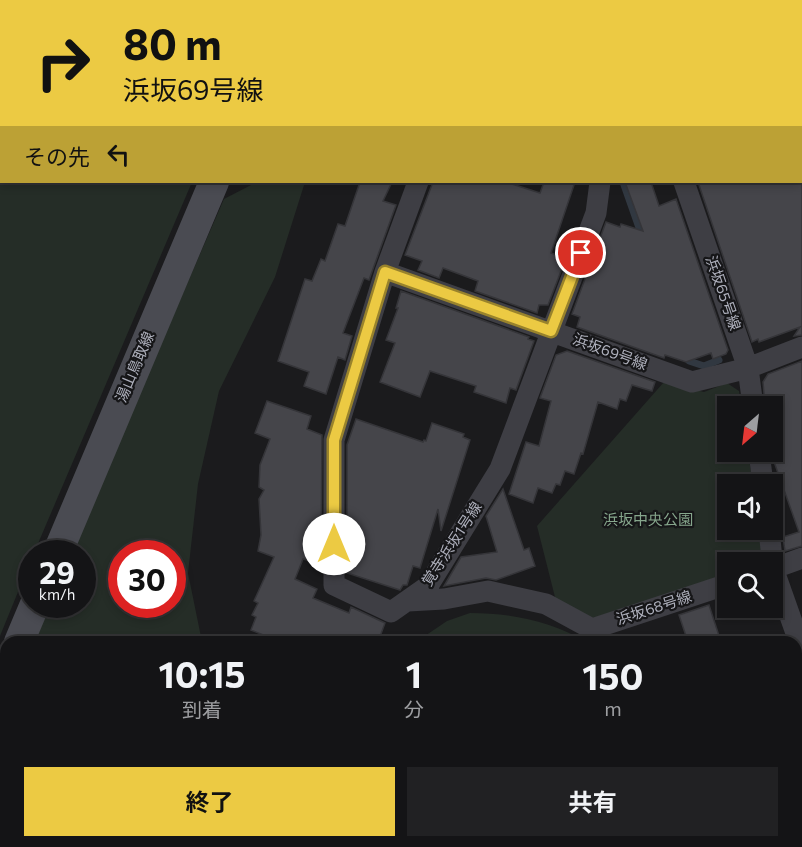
<!DOCTYPE html>
<html lang="ja">
<meta charset="utf-8">
<style>
body{margin:0;font-family:Commissioner,"Noto Sans JP",sans-serif;background:#212123;color:#f1f3f6;height:100vh;display:flex;flex-direction:column;font-size:22px;white-space:nowrap}
*{box-sizing:border-box;margin:0}
p{font-size:20px;color:#9d9ea1}
.icon{flex:none;width:33px;height:33px;fill:none;stroke:currentColor;stroke-width:2;stroke-linecap:round;stroke-linejoin:round}
.map{position:relative;flex:1;overflow:hidden}
.sheet{position:absolute;left:0px;top:636px;width:802px;height:212px;display:flex;flex-direction:column;background:#141416;border-radius:18px 18px 0 0;box-shadow:0 3px 9px #0003,0 0 0 2px #333335}
.sheet>*{flex:none}
.top-card{position:absolute;left:0px;top:0px;width:802px;height:183px;box-shadow:0 3px 9px #0003,0 0 0 2px #333335;background:#ecca43;color:#111;overflow:hidden}
.needle{width:39px;rotate:208deg}
.tools{position:absolute;left:717px;top:396px;display:grid;gap:12px}
.tools a{display:grid;place-items:center;width:66px;height:66px;border-radius:0px;background:#141416;box-shadow:0 3px 9px #0003,0 0 0 2px #333335;font-size:30px}
.speed{position:absolute;left:18px;top:540px;display:flex;gap:12px;font-size:30px;font-weight:700;text-align:center}
.speed>*{display:grid;place-content:center;width:78px;height:78px;border-radius:50%;background:#141416;box-shadow:0 3px 9px #0003,0 0 0 2px #333335;line-height:1}
.speed small{font-size:15px;font-weight:400}
.speed .limit{border:9px solid #d22;background:#fff;color:#111}
.pin{position:absolute;display:grid;place-items:center;width:51px;height:51px;color:#fff;margin:-26px;border:3px solid #fff;border-radius:50%;box-shadow:0 2px 6px #0007}
.me{position:absolute;width:66px;margin:-33px;rotate:0deg;stroke-linejoin:round;filter:drop-shadow(0 0 4px #0008)}
.turn{display:flex;align-items:center;gap:21px;height:126px;padding:0 24px;font-size:27px}
.turn .icon{width:78px;height:78px;stroke-width:2.5}
.turn b{display:block;font-size:42px;line-height:51px}
.then{display:flex;align-items:center;height:57px;padding:0 24px;background:#0003;gap:12px;font-size:22px}
.eta{display:flex;justify-content:space-evenly;align-items:center;height:102px;text-align:center}
.eta b{font-size:36px;font-weight:700;line-height:42px}
.primary-button{display:flex;gap:12px;margin-top:auto;padding:12px 24px}
.primary-button a{flex:1;height:69px;border-radius:0px;background:#ecca43;color:#111;font-size:24px;font-weight:700;line-height:69px;text-align:center}
.primary-button a+a{background:#212123;color:#f1f3f6}
.map>svg:first-child{display:block}
.green{fill:#252d27;fill-rule:evenodd}
.lines{fill:none;stroke-linecap:round;stroke-linejoin:round}
.stream{stroke:#313841;stroke-width:7}
.building{fill:#45454a;stroke:#353539;stroke-width:1.5}
.lane{stroke:#3e3e44;stroke-width:10}
.street{stroke:#3e3e44;stroke-width:21}
.secondary{stroke:#4a4b52;stroke-width:30}
.route-casing{stroke:#99832c;stroke-width:15}
.route{stroke:#ecca43;stroke-width:10}
.labels{text-anchor:middle;stroke-width:4.5;stroke-linejoin:round;paint-order:stroke}
.street-label{font-size:15px;fill:#aeb0bc;stroke:#161618}
.park-label{font-size:15px;fill:#86a68c;stroke:#161618}
</style>
<div class="map">
<svg width="802" height="847" viewBox="0 0 802 847">
<rect width="100%" height="100%" fill="#1b1b1d"/>
<path class="green" d="M0,0H284L2,2L0,79Z
M0,167L2,182H19L24,185L27,182H192L34,553L32,554L31,560L0,636Z
M254,182H305L275,277L219,391L198,484L188,573L201,637L216,642H35L50,605L82,604V554L70,553L224,199L253,184ZM122,554H172V604H122Z
M664,382L704,392L727,383L739,391L741,406H728V452H748L753,484H728V530H760L764,556L760,562H728L727,579L604,619L588,617L556,601L537,526Z
M470,613C510,613 551,621 586,642H416L447,621Z
M6,711V842H678L683,847H0V724Z"/>
<g class="lines">
<path class="stream" d="M623,182L643,239
M686,353L689,361L704,366L719,360"/>
</g>
<path class="building" d="M360,182H392L383,201L396,205L369,280L364,278L346,325L343,333L352,336L345,360L338,357L326,394L304,386L309,372L278,361L305,279L312,281L321,259L325,261L338,224L345,226Z
M433,182H506L540,193L544,182H575L551,253L566,258L548,305H539L537,313L475,291L478,281L443,268L439,278L418,270L422,261L405,255Z
M625,182H651L659,206L676,199L728,350L726,354L713,359L711,353L686,362L665,355L664,358L577,327L580,317L572,314L606,222L620,227L621,224L643,231Z
M698,182H802V335L794,336L800,327L759,342L758,339L752,342Z
M401,291L529,337L528,339L534,341L516,390L510,388L506,403L474,392L476,386L430,371L420,397L380,382L395,343L386,340L398,308H396Z
M567,351L655,382L652,391L632,385L626,401L620,399L617,409L598,402L583,454L581,453L574,474L565,471L560,485L556,484L552,493L538,488L533,503L509,494L526,442L539,446L551,401L540,398L556,355Z
M802,361V546L785,551L783,537L799,532L772,456V406H765L763,382L768,374Z
M267,401L311,416L307,429L322,435L321,564L303,559L295,579L317,589L313,598L349,613L351,607L385,623L378,642H281L251,630L256,617L252,615L258,603L254,601L274,557L258,551L261,535L259,499L264,490L259,487L260,465L270,439L255,433Z
M356,419L423,442L424,440L426,441L432,423L464,434L463,437L470,440L441,531L438,509L420,568L413,566L407,585H403L400,590L347,573V445Z
M503,489L524,550L529,548L535,566L496,580L486,578L444,586L461,557L497,552L486,516Z
M709,605L721,642H688L679,615Z"/>
<g class="lines">
<path class="lane" d="M415,0L417,2
M796,811L802,809"/>
<path class="street" d="M689,0V2
M483,2V0
M801,159L802,162
M418,182L385,272L334,440V585L391,612L428,586L500,469L596,213L600,182
M684,182L748,368L753,406
M385,272L692,382L748,368L802,347
M759,452L763,484
M769,530L773,568L802,650
M772,569L802,558
M408,601L444,599L488,591L546,604L592,629L728,584"/>
<path class="secondary" d="M307,2L308,0
M57,554L214,182
M19,642L35,604
M0,685L6,672"/>
</g>
<g class="lines">
<defs>
<path id="route" d="M334,544V440L385,272L551,331L581,253"/>
</defs>
<use href="#route" class="route-casing"/>
<use href="#route" class="route"/>
</g>
<g class="labels">
<g class="street-label">
<text transform="translate(723 293) rotate(71)" y="5">浜坂65号線</text>
<text transform="translate(610 352) rotate(20)" y="5">浜坂69号線</text>
<text transform="translate(135 367) rotate(-67)" y="5">湯山鳥取線</text>
<text transform="translate(452 544) rotate(-57)" y="5">覚寺浜坂1号線</text>
<text transform="translate(654 608) rotate(-18)" y="5">浜坂68号線</text>
</g>
<g class="park-label">
<text x="648" y="525">浜坂中央公園</text>
</g>
</g>
</svg>
<div class="tools">
<a><svg class="needle" viewBox="-14 -14 28 28"><path d="M0-13l5 13h-10z" fill="#e53935"/><path d="M0 13l5-13h-10z" fill="#9d9ea1"/></svg></a>
<a><svg class="icon" aria-label="sound" viewBox="0 0 24 24"><path d="M4 9h4l5-4v14l-5-4H4zM17 9q2 3 0 6"/></svg></a>
<a><svg class="icon" aria-label="search" viewBox="0 0 24 24"><circle cx="10" cy="10" r="6"/><path d="M15 15l6 6"/></svg></a>
</div>
<div class="speed"><div>29<small>km/h</small></div><div class="limit">30</div></div>
<div class="pin" style="left:581px;top:253px;background:#d93025"><svg class="icon" aria-label="arrive" viewBox="0 0 24 24"><path d="M6 21V4h12l-3 4 3 4H6"/></svg></div>
<svg class="me" style="left:334px;top:544px" viewBox="-20 -20 40 40"><circle r="19" fill="#fff"/><path d="M0-13L10 11 0 6-10 11z" fill="#ecca43"/></svg>
<div class="top-card">
<div class="turn"><svg class="icon" aria-label="right" viewBox="0 0 24 24"><path d="M7 20v-9h11M14 6l5 5-5 5"/></svg><div><b>80 m</b>浜坂69号線</div></div>
<div class="then">その先<svg class="icon" aria-label="left" viewBox="0 0 24 24"><path d="M17 20v-9H6M10 6l-5 5 5 5"/></svg></div>
</div>
<section class="sheet">
<div class="eta">
<div><b>10:15</b><p>到着</p></div>
<div><b>1</b><p>分</p></div>
<div><b>150</b><p>m</p></div>
</div>
<div class="primary-button"><a>終了</a><a>共有</a></div>
</section>
</div>
